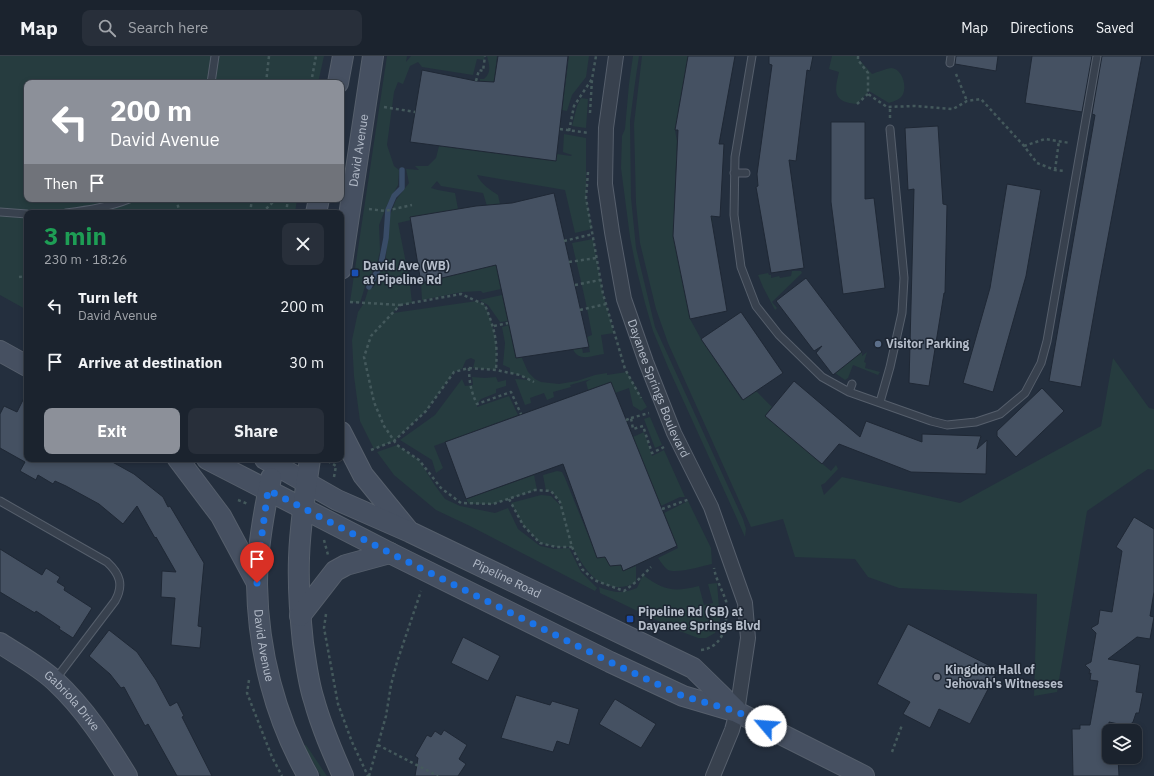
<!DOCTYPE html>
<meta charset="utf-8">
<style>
body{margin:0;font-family:"IBM Plex Sans",sans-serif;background:#282f3a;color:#f1f3f6;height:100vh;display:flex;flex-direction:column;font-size:15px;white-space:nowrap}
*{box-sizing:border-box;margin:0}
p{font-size:13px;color:#a0a4aa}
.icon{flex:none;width:22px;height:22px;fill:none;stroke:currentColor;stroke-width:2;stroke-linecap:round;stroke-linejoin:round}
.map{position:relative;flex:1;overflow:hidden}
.panel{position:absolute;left:24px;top:154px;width:320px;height:252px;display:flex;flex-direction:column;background:#1b232e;border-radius:8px;box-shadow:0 2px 6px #0003,0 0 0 1px #39404a}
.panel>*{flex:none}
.guide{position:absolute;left:24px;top:24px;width:320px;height:122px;border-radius:8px;box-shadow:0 2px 6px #0003,0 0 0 1px #39404a;background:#8c9099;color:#fff;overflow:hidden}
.fabs{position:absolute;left:1102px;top:668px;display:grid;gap:8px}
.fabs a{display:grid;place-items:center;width:40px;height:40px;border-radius:8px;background:#1b232e;box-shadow:0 2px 6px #0003,0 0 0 1px #39404a;font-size:20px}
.pin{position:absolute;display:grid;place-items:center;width:34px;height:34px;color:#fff;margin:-41px -17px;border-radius:50% 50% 50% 0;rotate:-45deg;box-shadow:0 0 4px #0007}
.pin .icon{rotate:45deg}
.me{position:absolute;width:44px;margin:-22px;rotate:297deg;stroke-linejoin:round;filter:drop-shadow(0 0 3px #0008)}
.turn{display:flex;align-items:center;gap:14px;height:84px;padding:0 20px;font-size:18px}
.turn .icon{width:52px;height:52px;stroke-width:2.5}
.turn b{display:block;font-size:28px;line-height:34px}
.then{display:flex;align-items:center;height:38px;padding:0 20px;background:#0003;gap:8px;font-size:15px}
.round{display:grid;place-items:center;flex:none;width:42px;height:42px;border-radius:8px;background:#282f3a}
.headline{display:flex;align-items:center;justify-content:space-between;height:68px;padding:0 20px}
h1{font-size:24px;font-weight:700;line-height:30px;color:#1e9e55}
.action{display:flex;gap:8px;margin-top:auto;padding:8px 20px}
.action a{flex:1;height:46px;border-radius:8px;background:#8c9099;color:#fff;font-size:16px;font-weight:700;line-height:46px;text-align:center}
.action a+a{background:#282f3a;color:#f1f3f6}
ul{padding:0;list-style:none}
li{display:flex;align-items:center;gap:12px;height:56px;padding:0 20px}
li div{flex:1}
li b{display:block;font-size:15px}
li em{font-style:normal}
header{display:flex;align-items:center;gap:24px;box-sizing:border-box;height:56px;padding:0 20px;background:#1b232e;border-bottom:1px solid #39404a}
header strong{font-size:19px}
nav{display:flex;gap:22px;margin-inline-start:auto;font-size:14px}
.search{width:280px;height:36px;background:#282f3a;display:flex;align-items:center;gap:10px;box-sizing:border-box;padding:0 14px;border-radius:8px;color:#a0a4aa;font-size:15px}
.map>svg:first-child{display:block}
.green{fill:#263c3f}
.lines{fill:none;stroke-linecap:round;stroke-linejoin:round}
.stream{stroke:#394c67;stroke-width:5.5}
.building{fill:#455162;stroke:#1f2835}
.lane-casing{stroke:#565f6c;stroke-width:9}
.street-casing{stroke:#565f6c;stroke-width:16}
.secondary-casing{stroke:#565f6c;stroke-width:22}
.path{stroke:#44595c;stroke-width:2.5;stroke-dasharray:3 3;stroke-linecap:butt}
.lane{stroke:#38414e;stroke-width:7}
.street{stroke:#38414e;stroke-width:14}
.secondary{stroke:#465061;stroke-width:20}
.route{stroke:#1a73e8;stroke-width:7;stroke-dasharray:0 12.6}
.transit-dot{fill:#1a4fb4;stroke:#1d2633;stroke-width:1.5}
.service-dot{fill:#5c6f8a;stroke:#1d2633;stroke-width:1.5}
.worship-dot{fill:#6b7280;stroke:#1d2633;stroke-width:1.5}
.labels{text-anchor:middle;stroke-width:3;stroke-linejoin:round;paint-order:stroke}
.street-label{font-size:12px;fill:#b4bcc9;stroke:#1d2633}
.poi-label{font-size:12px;font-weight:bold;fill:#b4bcc9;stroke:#1d2633;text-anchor:start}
</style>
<header>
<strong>Map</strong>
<div class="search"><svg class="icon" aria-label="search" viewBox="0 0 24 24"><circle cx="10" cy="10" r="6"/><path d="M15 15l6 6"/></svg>Search here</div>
<nav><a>Map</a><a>Directions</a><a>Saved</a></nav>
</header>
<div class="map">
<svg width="1154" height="720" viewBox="0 0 1154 720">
<rect width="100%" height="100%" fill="#242f3e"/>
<path class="green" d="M0,0H324L318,27H27V143H297L295,157H27V254L0,239Z
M387,0H407L406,6L411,0H485L484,4L477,3L473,19L422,11L418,6L410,10L403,28L398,26L394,36L387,89L394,110L399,114L398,129L388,147L379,169L380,195L377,208L366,227L360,247L350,246Z
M487,0H497L494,26L480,25V23H484C492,16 489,8 487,0Z
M569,0H589L586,21L572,39L567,55L562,54Z
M633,0H639L635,27L630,65L631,142L636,192L655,271L743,463L746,473L745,481L734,456L668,311L653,275L645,247L636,211L630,181L621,112L622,80L625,73L629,28Z
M642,0H688L675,74L677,86L674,158L712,160L713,171L673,178L690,263L701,283L742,344L756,335L772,351L765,360L831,415L836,409L838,413L825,427L821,429L824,439L842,421L960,447L1101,370L1113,302L1149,352L1154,353V414L1148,413L1087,455L1057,636L1034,640L1037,538L899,532L868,521L855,503L795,501L783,463L751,471L668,287L656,253L640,187L636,147L634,68Z
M832,0H856L872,18C878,16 885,13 891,12C902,12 908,31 902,40C899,44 894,45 889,47L869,35L857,48C833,46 834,36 839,16L829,13Z
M581,42L588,43L586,72L572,70L577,50Z
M564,78L586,82V142L592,173L575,177L565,134L477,119C481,128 490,134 498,139L500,148L487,150L483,137L441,130L437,125L431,132L438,134L455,137L458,153L410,161L411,164L398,167L409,222L404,224L405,229H410L412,247L400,249L393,257L477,245L485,249C495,274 498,286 496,314L473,312L475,304L471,302L466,304L462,313L454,316L426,355L394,385L374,393L360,365L354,320L352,284L358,256L364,247L369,231L373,232L386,202L388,164L396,144L409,127L406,113L419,114L415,110H428L436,102L439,90L556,105L557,98L571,100L572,99L563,96Z
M593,183L603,238L614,277L601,279L604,298C593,299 579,307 573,293L582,292L583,297L590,296L587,281L592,279C587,248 579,218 572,187Z
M496,209L501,233L483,237L481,235L462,236L422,244L421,227Z
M792,215H801L802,217L772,246L777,252L775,254L763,231L758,219L768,217L769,219H771V222L779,220L780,222L791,220Z
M502,239L508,265L500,266L488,249L479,244Z
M509,269L516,302H522L528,316L535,323L541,326L559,328L577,325L595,319L607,317V319L627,316L647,351L641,355L633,350L629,332L615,337L611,326L588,334L586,326L591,323L570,329L571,331L553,336L554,341L547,344L544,337L530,342L531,347L525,349L515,323L530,324L520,319L510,317V312L503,309L505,287L502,271Z
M862,296V300L867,296L864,306L866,307L865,312L880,316L878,319L853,309L848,322L845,324L835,317Z
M472,321L485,322L496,321L498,326L506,324V330L496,333V337L481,343L477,348V351L509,340L518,359L434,390L443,412L436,417L432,404L400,384L435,359L462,323L465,330L473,329Z
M650,361L662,389L655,392L644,363Z
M644,376L652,400L664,394L685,441H680L661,450L633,381Z
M397,389L419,404L434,428L445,443L460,450L495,457L508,452L518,473L540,490L554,493L569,492L581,516L597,532L595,535L472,471L436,454L394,419L377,396Z
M557,415L562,416L565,422L597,501H605L610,510L621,509L623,515L636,510V526C624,534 608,532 597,524C586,516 579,502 572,491H556L540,487L523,469L511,447L541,439L551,440L561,450L560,446L551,435H546L543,419Z
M534,419L537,434L493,448H469L466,443Z
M688,445L711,492L712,508C702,510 677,518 668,514C664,511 661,506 658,502L678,492L664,457Z
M643,519C664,535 674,536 699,530L704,549L713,547L708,528L717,527L720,564L715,577L706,582H698L677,574L600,537L599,531C615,537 622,538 637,532Z
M306,689L327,720H321L304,690Z"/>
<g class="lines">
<path class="stream" d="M369,231L381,208L386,182L388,154L394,140L402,132V114"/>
</g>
<path class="building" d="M498,0H568L556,105L410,86L422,14L476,25L494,26Z
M688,0H735L719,88H724L720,161L711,160L727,255L690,263L673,180L678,74H675Z
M769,0H813L810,15L807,14L796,105L789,104L804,212L771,217L756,131L758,130L757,118L772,9L769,8Z
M956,0H998L996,15L955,8Z
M1032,0H1092L1082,56L1025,47Z
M1102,0H1142L1099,229L1081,331L1049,325L1095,59L1092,58Z
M831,66H865V143L874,142L885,232L843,238L831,146Z
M938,70L943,148L947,149L945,237H944L929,330L909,327L914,133L908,134L905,72Z
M1007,128L1041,134L1026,220L993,336L963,327L990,232Z
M554,137L589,291L516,302L496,209L421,227L410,161L476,150L512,147Z
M806,222L862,296L833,319L816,297L822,290L814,295L776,245Z
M741,256L783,317L743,344L701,283Z
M794,325L860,381L866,365L922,386V378L981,380L977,393L987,384L986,418L911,416L839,388L822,408L765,360Z
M611,326L677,490L623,515L621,509L610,510L605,501L597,502L563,408L466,443L445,386Z
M1042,332L1064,355L1016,401L997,380V375Z
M27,336V403H107L134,418L163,441L168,451L170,450L204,507L198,570L202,571L200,592L171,589L175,542L161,541L162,515L176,516L156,481L155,482L137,450L123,468L99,448L66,430L55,425L53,428L38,419L36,424L20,415L25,406L0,392V358L4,350L17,356Z
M1134,461L1154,473V536L1150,560L1154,561L1150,583L1137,581L1108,603L1140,609L1136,636L1143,637L1139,657H1136L1133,666L1128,670L1109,666V701H1118L1119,720H1073L1072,673H1080V669H1090L1098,625L1090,624L1091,617L1089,618L1090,614L1085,609L1091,606L1096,577L1091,572L1098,568L1100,554L1112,556L1122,495L1116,491Z
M0,493L42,519L46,512L60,521L57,526L65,531L64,534L92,552L73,582L59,573L60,571L36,555L35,557L0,536Z
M908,568L998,614L970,668L939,653L930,672L903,658L910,646L877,628Z
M109,574L137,596L156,624L170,650L177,646L184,660L182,661L212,720H177L148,668L145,670L124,631L121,632L110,618L89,600Z
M463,581L500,600L488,625L451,607Z
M516,639L550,649L552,645L579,653L569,689L557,685L553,696L501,682Z
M615,643L656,668L641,692L599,668Z
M444,674L467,689L459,703L466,708L458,720H415L418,702L415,700L427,679L431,681L435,675L441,679Z"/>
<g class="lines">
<defs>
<path id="lane" d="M752,0L735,101L734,159L741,211L756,250L779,279L822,321L849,336L931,365L947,369L976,366L1000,358L1025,337L1041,307L1047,285L1097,0
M950,7L951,0
M211,27L215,0
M734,117H746
M0,156L27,158
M66,157C88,154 109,151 129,143
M849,336L852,328
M880,346L890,311L902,257L904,222L890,73
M0,445L107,506C120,518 124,529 115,545L55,624"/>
<g id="street">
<path id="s1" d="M616,0L606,72L605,128L612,176L624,243L646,306L674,377L711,451L745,547L748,582L737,656L732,674L713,720"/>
</g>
<g id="secondary">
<path d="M338,27L343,0"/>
<path d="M316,157L319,143"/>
<path id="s2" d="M341,213L373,0"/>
<path d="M0,295L27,310"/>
<path d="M341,376L363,419L407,473"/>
<path d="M178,403L221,460L257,527"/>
<path d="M207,403L390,497L610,606L683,640L737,656L864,720"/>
<path id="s3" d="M265,403L337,444L410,476L693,612L736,654"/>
<path d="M310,403C305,436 300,469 299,502C298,531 300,559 303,587C306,606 308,626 314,644C321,670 332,695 343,720"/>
<path id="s4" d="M271,422C264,455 257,494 257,528C258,595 275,662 308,720"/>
<path d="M300,560L335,515L346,509L390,497"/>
<path id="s5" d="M0,587C18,599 39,610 55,625C85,653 106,686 127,720"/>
</g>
</defs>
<use href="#lane" class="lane-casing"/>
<use href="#street" class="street-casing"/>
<use href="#secondary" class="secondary-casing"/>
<path class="path" d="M858,0V4L868,17V38L887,51L914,50L953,53L967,45L981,43L1024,90L1037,107L1055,114L1064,115
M956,18L967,45
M476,25L479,14L483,15L485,0
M266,27L269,0
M311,27L316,0
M857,48L868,38
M384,51L415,56
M590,57L592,23L596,0
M890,62V51
M560,73L589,77
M569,75L574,50L592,23
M1024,90L1045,83L1070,87
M1055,114L1059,85
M588,116L586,142L603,238L625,313L641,342
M176,143L180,157
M369,153L385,155L412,149
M250,157L252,143
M262,157L276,143
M286,157L288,143
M564,185L593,178
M569,206L596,202
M19,221L27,220
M575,229L600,224
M350,246L400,249L371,280L364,301L374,346L384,370L397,389L419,404L441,432L461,447L493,448L535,434L551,435L560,446L572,491L582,513L594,524L624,535L636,526L651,511
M400,249L461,238L485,249C495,274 498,286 496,313
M580,254L606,248
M494,270L508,267
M469,312C469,325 471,336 477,348L511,336L521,358
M631,362L649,357
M626,364L631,362L633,373L643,370L652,397L664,391
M371,394L394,385L426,355L454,316L469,312L496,314L520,319L534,326
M328,405L336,410
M334,421L336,410
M509,443L523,469L540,487L556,491H572
M238,444L248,448
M662,453L690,443
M324,484L328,499
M326,558L324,572L338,648L352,686L368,720
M701,594C720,592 727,574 726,557C726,553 727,548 726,545C722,533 716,524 714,512
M249,624L247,637L272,701L282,720
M378,689L438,720
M892,696L902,669
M369,720L386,660L391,629L397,606L421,535"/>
<use href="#lane" class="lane"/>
<use href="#street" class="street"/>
<use href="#secondary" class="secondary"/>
</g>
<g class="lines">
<path class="route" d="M257,527L261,485L268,434L390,497L610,606L683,640L738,656L766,670"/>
</g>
<g class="transit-dot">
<rect x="351" y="213" width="8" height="8" rx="2"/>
<rect x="626" y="559" width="8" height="8" rx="2"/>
</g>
<circle class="service-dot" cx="878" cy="288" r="4"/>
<circle class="worship-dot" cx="937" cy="621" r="4"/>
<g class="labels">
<g class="street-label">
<text dy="4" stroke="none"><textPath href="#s2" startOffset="120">David Avenue</textPath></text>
<text dy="4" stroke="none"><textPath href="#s1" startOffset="341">Dayanee Springs Boulevard</textPath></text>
<text dy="4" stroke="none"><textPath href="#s3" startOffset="270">Pipeline Road</textPath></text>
<text dy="4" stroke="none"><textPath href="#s4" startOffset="169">David Avenue</textPath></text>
<text dy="4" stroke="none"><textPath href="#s5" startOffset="93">Gabriola Drive</textPath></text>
</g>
<g class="poi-label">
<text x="363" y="214">David Ave (WB)<tspan x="363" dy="14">at Pipeline Rd</tspan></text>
<text x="886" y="292">Visitor Parking</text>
<text x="638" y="560">Pipeline Rd (SB) at<tspan x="638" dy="14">Dayanee Springs Blvd</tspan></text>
<text x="945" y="618">Kingdom Hall of<tspan x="945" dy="14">Jehovah's Witnesses</tspan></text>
</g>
</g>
</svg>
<div class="fabs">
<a><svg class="icon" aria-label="layers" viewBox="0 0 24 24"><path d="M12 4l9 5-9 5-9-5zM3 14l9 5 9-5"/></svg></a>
</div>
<div class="pin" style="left:257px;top:527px;background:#d93025"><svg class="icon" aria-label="arrive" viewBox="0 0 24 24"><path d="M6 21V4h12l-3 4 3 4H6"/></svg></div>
<svg class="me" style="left:766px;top:670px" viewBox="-20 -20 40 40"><circle r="19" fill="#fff"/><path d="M0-13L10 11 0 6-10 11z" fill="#1a73e8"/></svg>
<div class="guide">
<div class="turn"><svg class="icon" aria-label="left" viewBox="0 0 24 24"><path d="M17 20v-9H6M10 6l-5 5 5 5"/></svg><div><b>200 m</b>David Avenue</div></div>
<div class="then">Then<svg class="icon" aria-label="arrive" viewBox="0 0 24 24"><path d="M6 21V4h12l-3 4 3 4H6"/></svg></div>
</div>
<section class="panel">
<div class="headline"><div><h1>3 min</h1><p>230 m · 18:26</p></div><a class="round"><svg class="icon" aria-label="close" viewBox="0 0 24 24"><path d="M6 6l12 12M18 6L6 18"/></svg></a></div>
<ul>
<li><svg class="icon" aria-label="left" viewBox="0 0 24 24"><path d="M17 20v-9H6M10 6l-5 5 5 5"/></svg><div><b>Turn left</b><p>David Avenue</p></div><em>200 m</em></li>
<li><svg class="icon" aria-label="arrive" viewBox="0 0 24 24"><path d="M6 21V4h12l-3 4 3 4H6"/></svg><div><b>Arrive at destination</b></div><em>30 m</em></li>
</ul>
<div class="action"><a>Exit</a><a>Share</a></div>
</section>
</div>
